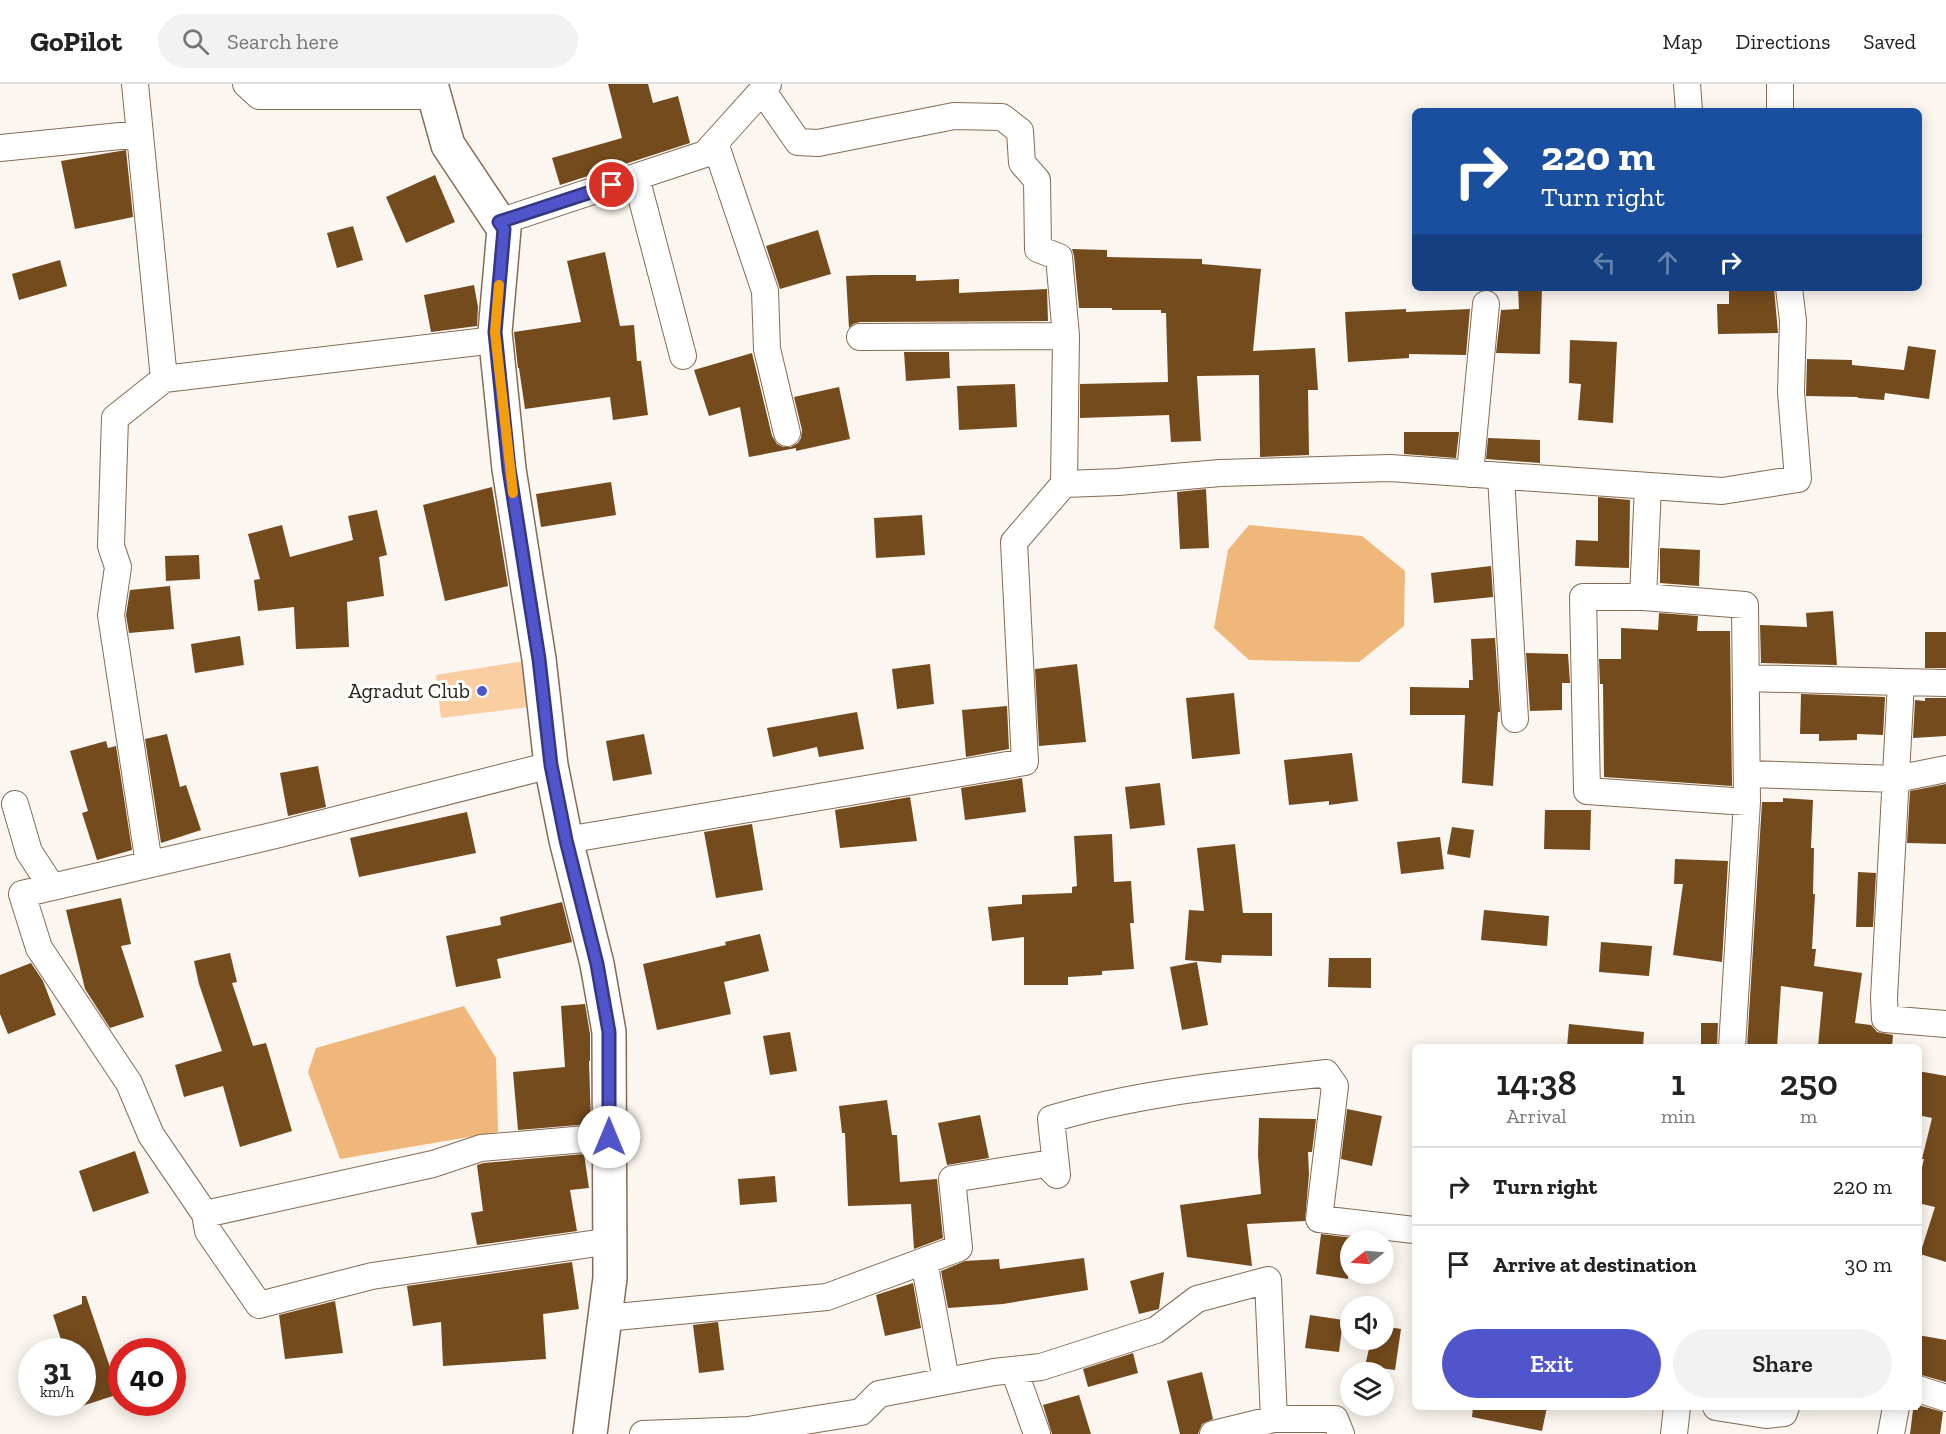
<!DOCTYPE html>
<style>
body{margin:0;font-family:"Zilla Slab",serif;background:#f2f2f2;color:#222;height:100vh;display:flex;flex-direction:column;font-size:22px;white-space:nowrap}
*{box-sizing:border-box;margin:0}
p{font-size:20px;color:#767676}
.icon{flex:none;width:33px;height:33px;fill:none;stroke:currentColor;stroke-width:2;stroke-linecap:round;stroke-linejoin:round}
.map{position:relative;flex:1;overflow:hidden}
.drawer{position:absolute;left:1412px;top:960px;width:510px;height:366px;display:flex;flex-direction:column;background:#fff;border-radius:9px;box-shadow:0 3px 15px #0003}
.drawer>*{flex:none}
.top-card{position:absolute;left:1412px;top:24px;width:510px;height:183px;border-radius:9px;box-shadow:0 3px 15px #0003;background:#1a4fa0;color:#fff;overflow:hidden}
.needle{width:39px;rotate:253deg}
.fabs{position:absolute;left:1340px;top:1146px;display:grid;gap:12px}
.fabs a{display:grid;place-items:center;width:54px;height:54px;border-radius:50%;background:#fff;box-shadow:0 3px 15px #0003;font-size:30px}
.speed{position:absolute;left:18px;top:1254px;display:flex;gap:12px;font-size:30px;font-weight:700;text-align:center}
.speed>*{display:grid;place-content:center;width:78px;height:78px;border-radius:50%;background:#fff;box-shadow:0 3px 15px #0003;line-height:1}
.speed small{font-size:15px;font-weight:400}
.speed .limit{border:9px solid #d22;background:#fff;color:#111}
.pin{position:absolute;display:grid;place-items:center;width:51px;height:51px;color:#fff;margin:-26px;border:3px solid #fff;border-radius:50%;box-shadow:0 2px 6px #0007}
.me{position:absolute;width:66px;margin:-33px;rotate:0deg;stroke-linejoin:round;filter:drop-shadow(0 0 4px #0008)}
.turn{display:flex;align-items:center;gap:21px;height:126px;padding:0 30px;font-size:27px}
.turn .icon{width:78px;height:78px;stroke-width:2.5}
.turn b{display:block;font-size:42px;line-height:51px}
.lanes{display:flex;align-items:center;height:57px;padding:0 30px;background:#0003;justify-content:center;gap:30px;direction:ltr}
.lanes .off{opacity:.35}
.eta{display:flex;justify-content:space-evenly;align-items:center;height:102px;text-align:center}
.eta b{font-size:36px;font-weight:600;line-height:42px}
.primary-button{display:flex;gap:12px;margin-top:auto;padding:12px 30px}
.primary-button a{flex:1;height:69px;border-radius:36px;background:#5155cb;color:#fff;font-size:24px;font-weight:600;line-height:69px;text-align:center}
.primary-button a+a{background:#f2f2f2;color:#222}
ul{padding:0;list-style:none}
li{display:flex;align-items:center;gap:18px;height:78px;padding:0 30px;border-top:2px solid #e0e0e0}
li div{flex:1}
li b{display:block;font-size:22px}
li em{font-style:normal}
header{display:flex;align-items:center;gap:36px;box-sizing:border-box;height:84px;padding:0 30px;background:#fff;border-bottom:2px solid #e0e0e0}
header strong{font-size:28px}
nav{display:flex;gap:33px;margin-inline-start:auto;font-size:21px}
.search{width:420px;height:54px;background:#f2f2f2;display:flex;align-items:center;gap:15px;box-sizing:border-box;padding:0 21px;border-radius:33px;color:#767676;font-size:22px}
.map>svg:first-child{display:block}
.green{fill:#facea1}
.water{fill:#f0b77a}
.building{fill:#734b1d}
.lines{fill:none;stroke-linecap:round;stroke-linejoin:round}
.street-casing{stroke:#846b53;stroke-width:28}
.secondary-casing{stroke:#846b53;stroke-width:36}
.street{stroke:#fff;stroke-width:26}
.secondary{stroke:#fff;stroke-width:33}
.route-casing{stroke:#353784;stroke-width:15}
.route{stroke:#5155cb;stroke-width:10}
.slow{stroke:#f59e0b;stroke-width:10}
.poi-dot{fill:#5155cb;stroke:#fff;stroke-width:2}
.labels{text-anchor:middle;stroke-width:6;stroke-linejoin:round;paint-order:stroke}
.poi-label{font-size:21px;fill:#2a2016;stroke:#fff;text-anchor:end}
</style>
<header>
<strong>GoPilot</strong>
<div class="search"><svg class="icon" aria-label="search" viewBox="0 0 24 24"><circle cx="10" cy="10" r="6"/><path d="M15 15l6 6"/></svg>Search here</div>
<nav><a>Map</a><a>Directions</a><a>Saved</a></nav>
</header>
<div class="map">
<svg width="1946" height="1350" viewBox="0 0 1946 1350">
<rect width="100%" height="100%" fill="#fcf6f0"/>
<path class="green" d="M524,577L529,623L441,634L436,591Z"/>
<path class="water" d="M1249,441L1362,452L1405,487L1404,542L1359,578L1249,576L1214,544L1228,466Z
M464,922L496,974L498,1048L340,1075L308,988L316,964Z"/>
<path class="building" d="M608,0H648L653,19L678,12L690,59L560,101L552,74L622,54Z
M126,66L133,133L75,145L61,77Z
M435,91L455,138L406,159L386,113Z
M353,142L363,176L337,184L327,149Z
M818,146L831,190L780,205L766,162Z
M1072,165L1107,166V173L1202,175V180L1261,185L1253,267L1315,264L1318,306H1308L1309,371L1260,373L1259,291L1197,292L1201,357L1171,358L1169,331L1080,334V300L1168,298L1166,229H1161V226H1112V224H1079L1074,172Z
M605,168L620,242L634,241L637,277H641L648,331L613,336L610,313L525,325L519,284H518L514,248L581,238L567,177Z
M60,176L67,202L19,216L12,190Z
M872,191H916V197L959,195V209L1047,205L1048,237L860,238L853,240L849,244L846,192Z
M474,201L478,223L477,242L431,248L424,211Z
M1518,204H1542L1540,270L1496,269L1501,226L1519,225Z
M1729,204H1774L1778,249L1718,250L1717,220H1729Z
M1406,225V228L1470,225L1466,271L1409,270V274L1348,278L1345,228Z
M1570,256L1617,258L1613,339L1578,336L1581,300L1569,299Z
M1908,262L1936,266L1929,315L1885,309L1884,316L1858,314V313L1806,312L1807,275L1852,276V281L1904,286Z
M904,268H949L950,294L906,297Z
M752,269L772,352L777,360L783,363H791L798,359L801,354L802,346L794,313L839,303L850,355L796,367V364L749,373L740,323L709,332L694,286Z
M1015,300L1017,343L959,346L957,302Z
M1404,348H1459L1456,374L1404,370Z
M1488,354L1540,356V379L1486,375Z
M611,398L616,431L541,443L536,410Z
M492,403L508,502L445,517L423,421Z
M1206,405L1209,464L1180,465L1177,408Z
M1598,413L1630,416L1629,484L1575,482L1576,456L1598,457Z
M377,426L387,471L379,473L384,512L347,518L349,563L296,565L294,523L258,527L254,496L260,495L248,450L282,441L290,473L353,456L348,432Z
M922,431L925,471L876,474L874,434Z
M1660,464L1700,466L1699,502L1660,499Z
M199,471L200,495L166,497L165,472Z
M1491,482L1493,513L1434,519L1431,489Z
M170,502L174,545L129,549L126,531L130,506Z
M1833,527L1837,581L1761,579L1760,541L1807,543L1806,529Z
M1659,529L1698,532L1697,547H1730L1732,702L1604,693L1603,600H1600L1599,575H1621V544L1658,546Z
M1925,548H1946V584H1925Z
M240,552L244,581L195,589L191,560Z
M1495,554L1500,628H1498L1493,702L1462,699L1465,631H1410V603L1469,604V596H1473L1471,555Z
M1526,569L1568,570L1570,599H1562V626L1530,627Z
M930,580L934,620L897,625L892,585Z
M1077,580L1086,658L1039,662L1035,585Z
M1234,609L1240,670L1192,675L1186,614Z
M1801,610L1885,613L1883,651L1857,650V656L1819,657V650H1800Z
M1925,614H1946V652L1913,654L1915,616L1925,617Z
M1007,622L1009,665L966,673L962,626Z
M857,628L864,665L819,673L817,663L773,673L767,644Z
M167,650L180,703L186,701L201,746L161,759L145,655Z
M644,650L652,690L613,697L606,657Z
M106,657L108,664L116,662L132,766L97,776L82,729L88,727L70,667Z
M1352,669L1358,717L1329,721V717L1289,721L1284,676Z
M318,682L326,723L288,732L280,689Z
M1022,694L1026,728L965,736L961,704Z
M1160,699L1165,741L1130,745L1125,703Z
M1946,700V760L1907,759L1910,707Z
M910,713L917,757L840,764L835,726Z
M1783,714L1813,716L1811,764H1814L1813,810H1815L1812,865H1816L1814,882L1862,889L1855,939L1871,941L1877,948L1893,951L1892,963H1818L1823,908L1781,902L1777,963H1747L1762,718H1783Z
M1545,726H1591L1590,766L1544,765Z
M467,728L476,769L359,793L350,754Z
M752,740L763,806L716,814L704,748Z
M1452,743L1474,746L1470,774L1447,770Z
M1112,750L1114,798L1131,797L1134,839H1130L1134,885L1102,887V891L1068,893V901H1024V853L992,857L988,823L1022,820V811L1072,809V803L1077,802L1074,752Z
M1440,753L1444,785L1401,790L1397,758Z
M1235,760L1243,829H1272V872L1222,871L1221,879L1185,876L1189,826L1204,827L1197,764Z
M1675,775L1728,777L1722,878L1673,871L1683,800H1674Z
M1858,788L1876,789L1873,843H1856Z
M121,814L131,860L121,862L144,933L110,944L85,905L66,826Z
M562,818L572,858L497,875L501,894L456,903L446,852L501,841L500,833Z
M1484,826L1549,832L1547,862L1481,856Z
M760,850L769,887L724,898L731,930L657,946L643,880L726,861L725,858Z
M1601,858L1652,862L1649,892L1599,888Z
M230,869L237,898L232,899L253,962L266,959L292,1047L240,1063L223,1002L184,1013L175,981L222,967L199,900L194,877Z
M1329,874H1371V904L1328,903Z
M1197,878L1208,941L1182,946L1170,883Z
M31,879L43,897L56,931L8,950L0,930V891Z
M585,920L590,950V977H589L591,1040L518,1046L513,988L565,983L561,922Z
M1701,939H1718L1717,963H1701Z
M1569,940L1644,948L1643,963H1567Z
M790,948L797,987L770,991L763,952Z
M1918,987L1946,992V1178L1920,1170L1935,1123L1918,1119V1100L1924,1075H1922L1932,1034L1918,1031Z
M887,1016L892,1051H897L900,1098L937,1095L943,1154L914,1165L911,1120L848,1122L845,1049H842L839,1022Z
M1347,1025L1382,1032L1372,1082L1341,1075Z
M980,1031L989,1074L947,1081L938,1039Z
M1259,1034L1316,1035L1312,1068H1308L1309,1090L1305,1137L1247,1140L1252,1182L1187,1173L1180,1121L1261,1110L1258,1071Z
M135,1067L149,1109L93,1128L79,1087Z
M584,1070L589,1104L570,1106L577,1147L477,1161L471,1129L483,1127L477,1081L484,1079Z
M775,1092L777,1118L740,1121L738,1095Z
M1321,1150L1354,1154L1353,1156H1350L1348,1195L1316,1190Z
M1084,1174L1088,1206L1003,1220L948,1224L941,1187L965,1177L999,1175L1000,1185Z
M572,1178L579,1225L543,1230L546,1275L443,1282L441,1238L413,1242L407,1202Z
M1164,1188L1159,1225L1139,1230L1130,1197Z
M913,1199L921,1244L885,1252L876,1211Z
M82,1212H86L119,1310L82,1322V1268H65L53,1231L82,1220Z
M335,1217L343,1269L285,1275L279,1231Z
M1310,1231L1343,1236L1339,1268L1305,1264Z
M718,1238L724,1286L699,1289L693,1241Z
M1383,1242L1401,1245L1395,1286L1365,1282L1371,1256H1383Z
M1918,1251L1946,1256V1298L1918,1290Z
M1133,1269L1138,1289L1088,1303L1083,1285Z
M1202,1288L1213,1335L1202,1340L1198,1350H1180L1167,1297Z
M1079,1311L1091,1350H1052L1043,1321Z
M1918,1321L1943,1328L1940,1350H1910L1913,1326H1918Z
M1473,1323H1547L1542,1347L1472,1333Z"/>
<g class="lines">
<defs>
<path id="street" d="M135,0L164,295L495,256
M246,0L259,12H434
M1687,0L1689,27
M762,6L798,58L818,59L954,32L1002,33L1020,47L1022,79L1037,96L1038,165L1059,173L1066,252
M1780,27V0
M715,59L765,207L767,265L787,349
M0,64L140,50
M636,93L683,272
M499,138L705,70L768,0
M860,253L1066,252L1064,400L1118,398L1220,389L1390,384L1722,407L1798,395L1791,308L1793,237L1789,204
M1470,390L1486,220
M1501,392L1515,635
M1643,513L1648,403
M1746,594L1901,598L1884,914L1885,935L1946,940
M1901,598L1946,599
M551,681L280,750L22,810L39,864L129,999L151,1051L205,1130L433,1080L481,1064L609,1053
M1748,690L1896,695L1946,685
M15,720L29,768L52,803
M566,756L1025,678L1014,458L1064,400
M149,780L111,531L118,483L111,462L115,334L164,295
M1732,963L1747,718L1745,521L1643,513H1583L1587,707L1747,718
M205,1130L208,1147L259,1221L372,1192L611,1157
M924,1177L946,1296
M605,1234L827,1213L959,1164L952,1095L1046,1080L1057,1091L1051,1035C1139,1008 1234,1000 1326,989L1335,1002L1319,1135L1414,1146
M1014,1286L1037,1350
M1918,1305L1946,1314
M1716,1323L1766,1331L1784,1329L1786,1323
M643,1350L748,1346L861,1328L879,1310L994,1288L1041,1283L1156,1246L1197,1215L1268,1196L1274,1335
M1213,1350L1274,1335H1335L1341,1350
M1674,1350L1677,1323
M1891,1350L1896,1323"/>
<path id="secondary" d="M431,0L448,61L504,145L495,248L509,385L539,575L551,681L566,756L597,880L609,948L610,1194L590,1350"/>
</defs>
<use href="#street" class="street-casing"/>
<use href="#secondary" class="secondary-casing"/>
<use href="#street" class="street"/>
<use href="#secondary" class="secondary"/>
</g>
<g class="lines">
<defs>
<path id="route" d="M609,1053V948L597,880L566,756L551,681L539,575L509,385L495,248L504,145L499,138L612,101"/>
</defs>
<use href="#route" class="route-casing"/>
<use href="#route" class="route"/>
<path class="slow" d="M499,201L495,248L513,409"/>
</g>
<circle class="poi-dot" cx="482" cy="607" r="6"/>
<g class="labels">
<g class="poi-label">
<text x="470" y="614">Agradut Club</text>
</g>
</g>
</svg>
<div class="fabs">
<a><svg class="needle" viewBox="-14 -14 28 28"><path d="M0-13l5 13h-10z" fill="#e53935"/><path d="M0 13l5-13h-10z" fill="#767676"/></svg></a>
<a><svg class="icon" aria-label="sound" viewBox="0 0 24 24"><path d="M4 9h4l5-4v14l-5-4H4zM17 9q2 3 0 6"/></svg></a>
<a><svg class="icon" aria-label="layers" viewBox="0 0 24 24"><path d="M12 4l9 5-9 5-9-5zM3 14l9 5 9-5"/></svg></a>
</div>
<div class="speed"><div>31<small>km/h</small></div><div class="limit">40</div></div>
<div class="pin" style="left:612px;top:101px;background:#d93025"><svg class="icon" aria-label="arrive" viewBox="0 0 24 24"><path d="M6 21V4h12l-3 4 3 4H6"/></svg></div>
<svg class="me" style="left:609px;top:1053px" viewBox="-20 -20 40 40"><circle r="19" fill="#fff"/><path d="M0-13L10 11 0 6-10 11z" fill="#5155cb"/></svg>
<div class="top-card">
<div class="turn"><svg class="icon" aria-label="right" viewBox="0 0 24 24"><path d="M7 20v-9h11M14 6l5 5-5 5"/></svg><div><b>220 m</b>Turn right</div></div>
<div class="lanes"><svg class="icon off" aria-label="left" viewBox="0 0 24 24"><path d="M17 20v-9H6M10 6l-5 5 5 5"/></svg><svg class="icon off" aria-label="ahead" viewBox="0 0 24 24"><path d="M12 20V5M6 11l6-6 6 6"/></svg><svg class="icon" aria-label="right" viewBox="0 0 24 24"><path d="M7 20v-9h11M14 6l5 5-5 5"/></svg></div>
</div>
<section class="drawer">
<div class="eta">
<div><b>14:38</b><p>Arrival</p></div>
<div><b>1</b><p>min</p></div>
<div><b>250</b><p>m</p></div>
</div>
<ul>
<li><svg class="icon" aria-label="right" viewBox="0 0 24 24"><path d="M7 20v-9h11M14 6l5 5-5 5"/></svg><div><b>Turn right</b></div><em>220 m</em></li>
<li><svg class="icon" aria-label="arrive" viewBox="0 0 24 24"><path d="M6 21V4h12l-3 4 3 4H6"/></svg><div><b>Arrive at destination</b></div><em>30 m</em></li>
</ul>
<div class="primary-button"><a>Exit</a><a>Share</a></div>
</section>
</div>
